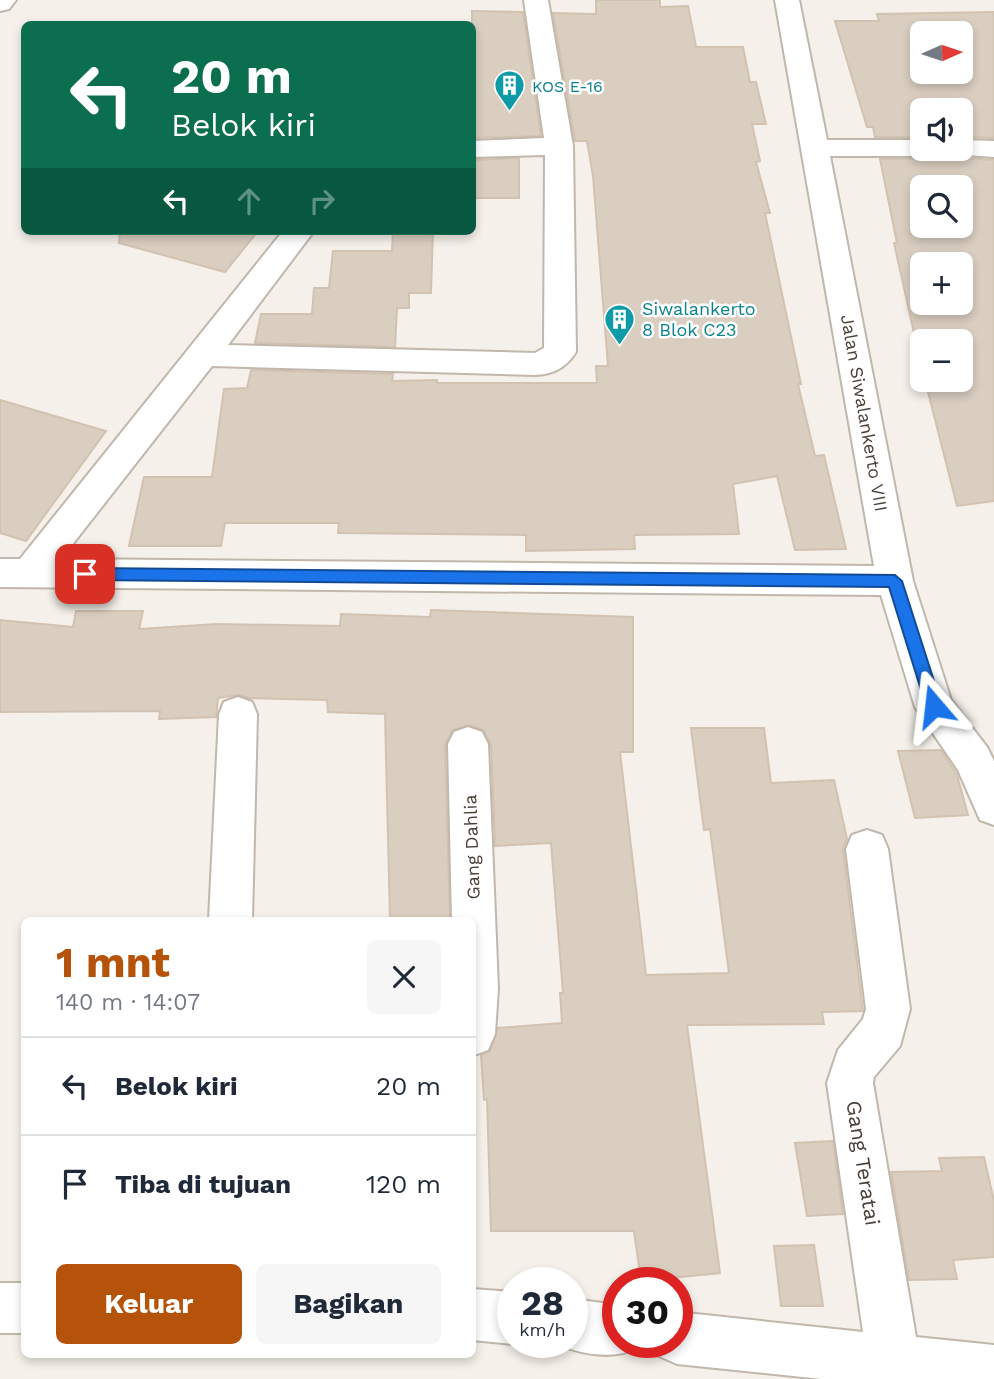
<!DOCTYPE html>
<html lang="id">
<meta charset="utf-8">
<style>
body{margin:0;font-family:"Work Sans",sans-serif;background:#f6f6f7;color:#1f2937;height:100vh;display:flex;flex-direction:column;font-size:26px;white-space:nowrap}
*{box-sizing:border-box;margin:0}
p{font-size:23px;color:#747a83}
.icon{flex:none;width:38px;height:38px;fill:none;stroke:currentColor;stroke-width:2;stroke-linecap:round;stroke-linejoin:round}
.map{position:relative;flex:1;overflow:hidden}
.panel{position:absolute;left:21px;top:917px;width:455px;height:441px;display:flex;flex-direction:column;background:#fff;border-radius:10px;box-shadow:0 4px 10px #0003}
.panel>*{flex:none}
.hud{position:absolute;left:21px;top:21px;width:455px;height:214px;border-radius:10px;box-shadow:0 4px 10px #0003;background:#0b6e4f;color:#fff;overflow:hidden}
.needle{width:46px;rotate:87deg}
.tools{position:absolute;left:910px;top:21px;display:grid;gap:14px}
.tools a{display:grid;place-items:center;width:63px;height:63px;border-radius:10px;background:#fff;box-shadow:0 4px 10px #0003;font-size:35px}
.speed{position:absolute;left:497px;top:1267px;display:flex;gap:14px;font-size:35px;font-weight:700;text-align:center}
.speed>*{display:grid;place-content:center;width:91px;height:91px;border-radius:50%;background:#fff;box-shadow:0 4px 10px #0003;line-height:1}
.speed small{font-size:18px;font-weight:400}
.speed .limit{border:10px solid #d22;background:#fff;color:#111}
.pin{position:absolute;display:grid;place-items:center;width:60px;height:60px;color:#fff;margin:-30px;border-radius:14px;box-shadow:0 4px 10px #0006}
.me{position:absolute;width:77px;margin:-38px;rotate:343deg;stroke-linejoin:round;filter:drop-shadow(0 0 5px #0008)}
.turn{display:flex;align-items:center;gap:24px;height:147px;padding:0 35px;font-size:32px}
.turn .icon{width:91px;height:91px;stroke-width:2.5}
.turn b{display:block;font-size:49px;line-height:60px}
.lanes{display:flex;align-items:center;height:66px;padding:0 35px;background:#0003;justify-content:center;gap:35px;direction:ltr}
.lanes .off{opacity:.35}
.round{display:grid;place-items:center;flex:none;width:74px;height:74px;border-radius:10px;background:#f6f6f7}
.head{display:flex;align-items:center;justify-content:space-between;height:119px;padding:0 35px}
h1{font-size:42px;font-weight:700;line-height:52px;color:#b45309}
.button{display:flex;gap:14px;margin-top:auto;padding:14px 35px}
.button a{flex:1;height:80px;border-radius:10px;background:#b45309;color:#fff;font-size:28px;font-weight:700;line-height:80px;text-align:center}
.button a+a{background:#f6f6f7;color:#1f2937}
ul{padding:0;list-style:none}
li{display:flex;align-items:center;gap:21px;height:98px;padding:0 35px;border-top:2px solid #e0e1e3}
li div{flex:1}
li b{display:block;font-size:26px}
li em{font-style:normal}
.map>svg:first-child{display:block}
.building{fill:#dacec1;stroke:#d2c2b1;stroke-width:2;fill-rule:evenodd}
.lines{fill:none;stroke-linecap:round;stroke-linejoin:round}
.street-casing{stroke:#c1b7ab;stroke-width:4}
.street{fill:#fff;fill-rule:evenodd}
.route{fill:#1a73e8;stroke:#114b97;stroke-width:2}
.labels{text-anchor:middle;stroke-width:5;stroke-linejoin:round;paint-order:stroke}
.far-culture-label{font-size:16px;fill:#0d838f;stroke:#fff;text-anchor:start}
.culture-label{font-size:18px;fill:#0d838f;stroke:#fff;text-anchor:start}
.street-label{font-size:18px;fill:#494037;stroke:#fff}
.near-street-label{font-size:21px;fill:#494037;stroke:#fff}
</style>
<div class="map">
<svg width="994" height="1379" viewBox="0 0 994 1379">
<rect width="100%" height="100%" fill="#f5f0e9"/>
<path class="building" d="M596,0H660V7L688,6L696,47H743L750,82H756L766,124H752L760,161L756,162L770,213H765L801,384H798L815,456L824,455L846,549L795,550L777,476L733,484L739,534L634,535L635,549L526,551V535L338,533L339,523H225L221,546H129L144,477H212L224,389L247,388L251,370L393,374L392,381L437,380V383H597L596,366H608L593,176L587,141H575L553,13L596,14Z
M472,11L523,12L541,136L472,138Z
M994,12V138L961,137V110H922V137H875L873,127H867L835,21H879L877,14ZM922,33H961V72H922Z
M938,149H945L951,157L994,160V501L957,506L925,380H961V341H922V369L894,243H897L880,159H923L933,157ZM922,187H961V226H922ZM922,264H961V303H922Z
M519,158V198H472V160Z
M120,231H258L225,272L119,243Z
M393,231H433L431,293H409V308H397L395,347L255,343L261,314H312L314,288H329L333,251H392Z
M0,400L106,431L26,541L0,533Z
M431,610L633,617V752H620L646,975L729,973L710,829L704,830L691,728H764L771,783L834,780L847,839L843,849L863,1011L822,1012L824,1024L687,1025L720,1273L641,1281L634,1231H491L487,1099L484,1100L481,1055L490,1051L498,1028L562,1023L560,993H563L551,843L495,846L491,744L483,730L469,725L453,730L445,744L450,920H390L385,714L328,712L327,700L249,698L239,695L218,698L216,717L159,719L160,711L0,712V620L73,627L76,611H143L139,629L217,624L340,626L341,614L430,617Z
M941,750L957,775L968,815L915,818L898,751Z
M833,1141L843,1214L807,1216L795,1143Z
M984,1157L994,1201V1257L953,1260L957,1279L909,1280L891,1172L942,1171L939,1158Z
M814,1245L823,1306H781L774,1246Z"/>
<g class="lines">
<defs>
<path id="street" d="M0,0H16L9,9L0,11Z
M524,0H548L573,146L576,352C566,368 553,374 535,375L212,366L61,559L874,566L775,0H799L827,140H922V149H935L932,154L922,156H830L913,581L951,700L987,747L994,761V825L980,820L958,770L915,707L881,595L0,587V559H20L283,231H314L228,345L535,353L544,348L545,155L472,157V141L544,138Z
M961,140L994,141V157L951,154L948,149H961Z
M238,697L252,702L257,714L252,920H209L219,714L224,702Z
M468,727L482,732L488,744L498,988L495,1034L488,1050L472,1056V920H452L448,744L454,732Z
M867,830L882,835L888,849L910,1009L900,1046L874,1077L873,1083L916,1337L994,1345V1379H822L677,1364L659,1356L653,1342H677V1312L863,1332L827,1083L838,1050L863,1019L866,1009L846,849L852,835Z
M0,1283H24V1333H0Z
M472,1289L513,1292V1342H516L513,1344L472,1340Z
M572,1299L618,1305V1342H639L636,1349C610,1360 580,1354 554,1343L572,1342Z"/>
</defs>
<use href="#street" class="street-casing"/>
<use href="#street" class="street"/>
</g>
<path class="route" d="M85,568L895,575L902,581L942,706L940,711H928L926,706L889,587L85,580L78,574Z"/>
<defs>
<symbol id="building-pin" viewBox="-11 -11 22 30"><path d="M0 17L-7.5 6A9.5 9.5 0 1 1 7.5 6Z" fill="#0f9aa8" stroke="#fff"/><path d="M-4-6H4V6H1V3H-1V6H-4ZM-2.5-4.3h1.7v1.8h-1.7ZM.8-4.3h1.7v1.8H.8ZM-2.5-1h1.7V.8h-1.7ZM.8-1h1.7V.8H.8Z" fill="#fff"/></symbol>
</defs>
<g fill-rule="evenodd">
<use href="#building-pin" x="492" y="68" width="35" height="47"/>
<use href="#building-pin" x="602" y="302" width="35" height="47"/>
</g>
<g class="labels">
<g class="far-culture-label">
<text x="532" y="92">KOS E-16</text>
</g>
<g class="culture-label">
<text x="642" y="315">Siwalankerto<tspan x="642" dy="21">8 Blok C23</tspan></text>
</g>
<g class="street-label">
<text transform="translate(864 413) rotate(80)" y="6">Jalan Siwalankerto VIII</text>
<text transform="translate(472 847) rotate(-92)" y="6">Gang Dahlia</text>
</g>
<g class="near-street-label">
<text transform="translate(863 1163) rotate(81)" y="7">Gang Teratai</text>
</g>
</g>
</svg>
<div class="tools">
<a><svg class="needle" viewBox="-14 -14 28 28"><path d="M0-13l5 13h-10z" fill="#e53935"/><path d="M0 13l5-13h-10z" fill="#747a83"/></svg></a>
<a><svg class="icon" aria-label="sound" viewBox="0 0 24 24"><path d="M4 9h4l5-4v14l-5-4H4zM17 9q2 3 0 6"/></svg></a>
<a><svg class="icon" aria-label="search" viewBox="0 0 24 24"><circle cx="10" cy="10" r="6"/><path d="M15 15l6 6"/></svg></a>
<a>+</a>
<a>−</a>
</div>
<div class="speed"><div>28<small>km/h</small></div><div class="limit">30</div></div>
<div class="pin" style="left:85px;top:574px;background:#d93025"><svg class="icon" aria-label="arrive" viewBox="0 0 24 24"><path d="M6 21V4h12l-3 4 3 4H6"/></svg></div>
<svg class="me" style="left:934px;top:706px" viewBox="-20 -20 40 40"><path d="M0-17L14 15 0 8-14 15z" fill="#1a73e8" stroke="#fff" stroke-width="4"/></svg>
<div class="hud">
<div class="turn"><svg class="icon" aria-label="left" viewBox="0 0 24 24"><path d="M17 20v-9H6M10 6l-5 5 5 5"/></svg><div><b>20 m</b>Belok kiri</div></div>
<div class="lanes"><svg class="icon" aria-label="left" viewBox="0 0 24 24"><path d="M17 20v-9H6M10 6l-5 5 5 5"/></svg><svg class="icon off" aria-label="ahead" viewBox="0 0 24 24"><path d="M12 20V5M6 11l6-6 6 6"/></svg><svg class="icon off" aria-label="right" viewBox="0 0 24 24"><path d="M7 20v-9h11M14 6l5 5-5 5"/></svg></div>
</div>
<section class="panel">
<div class="head"><div><h1>1 mnt</h1><p>140 m · 14:07</p></div><a class="round"><svg class="icon" aria-label="close" viewBox="0 0 24 24"><path d="M6 6l12 12M18 6L6 18"/></svg></a></div>
<ul>
<li><svg class="icon" aria-label="left" viewBox="0 0 24 24"><path d="M17 20v-9H6M10 6l-5 5 5 5"/></svg><div><b>Belok kiri</b></div><em>20 m</em></li>
<li><svg class="icon" aria-label="arrive" viewBox="0 0 24 24"><path d="M6 21V4h12l-3 4 3 4H6"/></svg><div><b>Tiba di tujuan</b></div><em>120 m</em></li>
</ul>
<div class="button"><a>Keluar</a><a>Bagikan</a></div>
</section>
</div>
